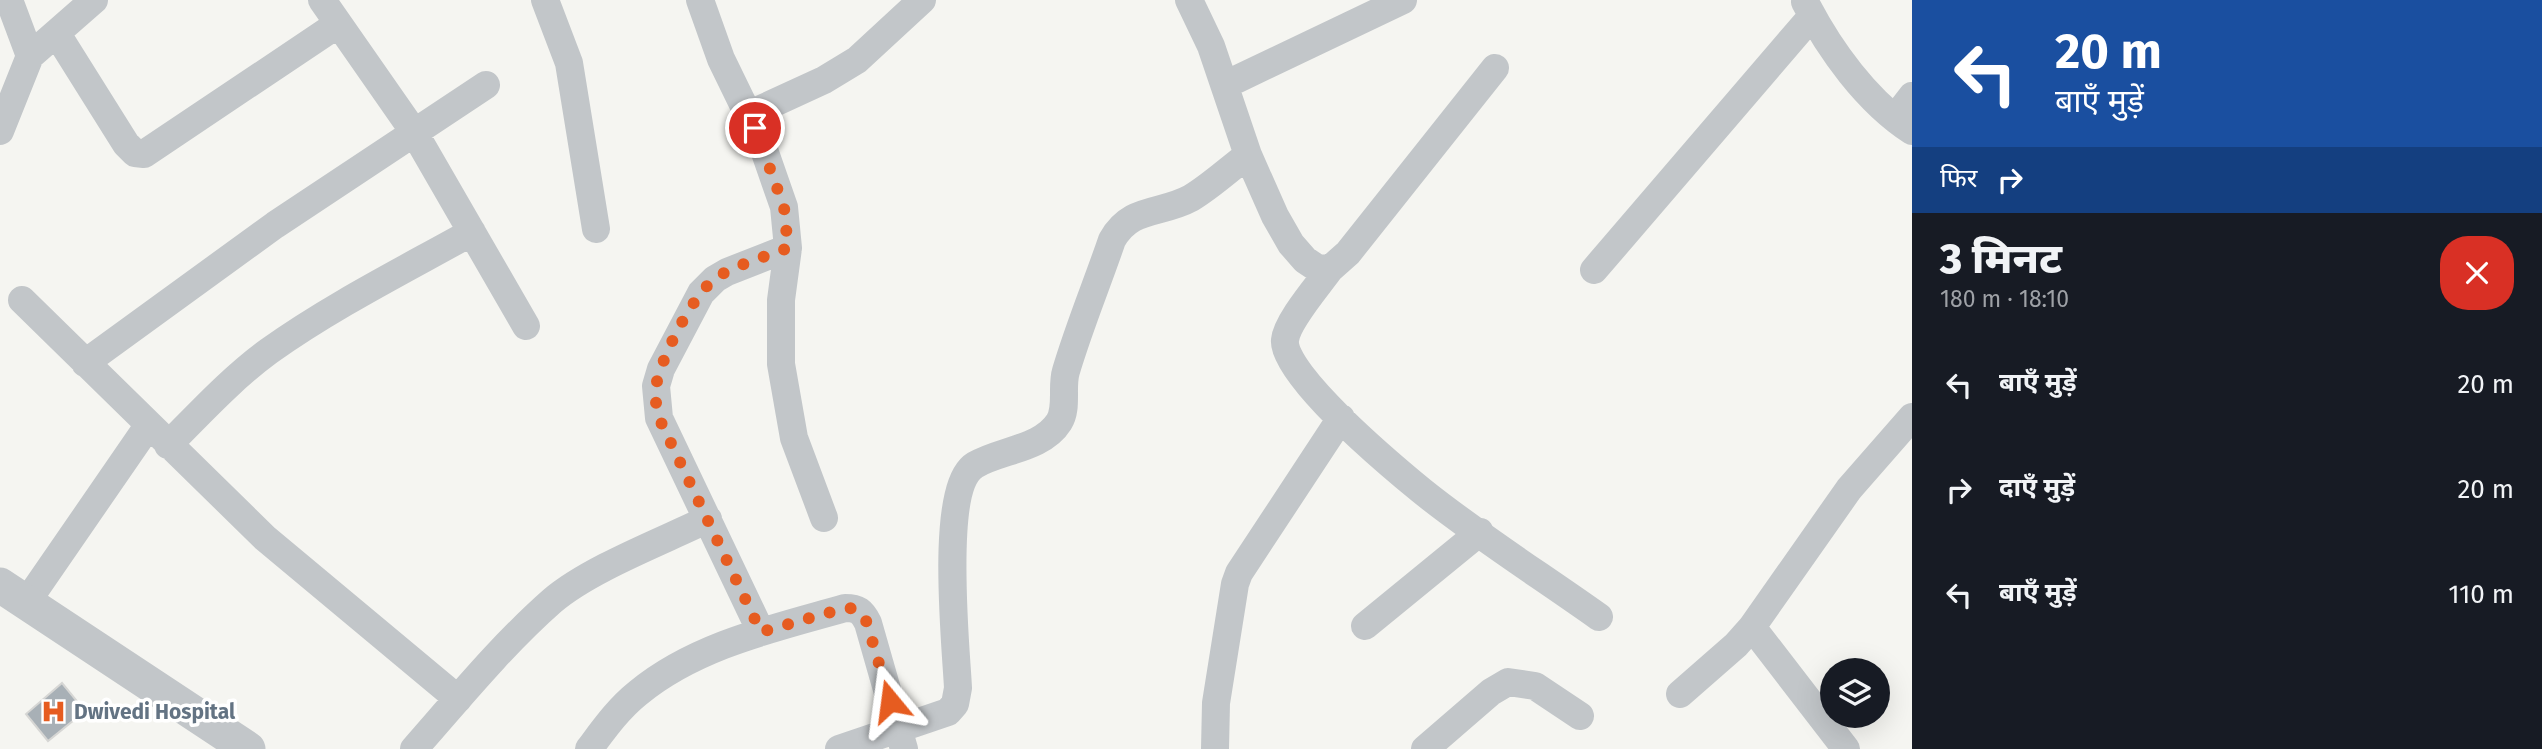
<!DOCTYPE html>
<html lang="hi">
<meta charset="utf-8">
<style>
body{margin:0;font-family:"Fira Sans","Noto Sans Devanagari",sans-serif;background:#20242c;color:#f1f3f6;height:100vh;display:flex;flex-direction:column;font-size:26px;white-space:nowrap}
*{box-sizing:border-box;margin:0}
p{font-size:23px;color:#9ea1a6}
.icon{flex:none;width:38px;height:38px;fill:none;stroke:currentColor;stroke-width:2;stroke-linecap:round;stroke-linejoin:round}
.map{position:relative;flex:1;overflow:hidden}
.sheet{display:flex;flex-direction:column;background:#171b24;width:630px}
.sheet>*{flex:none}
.top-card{background:#1a4fa0;color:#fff;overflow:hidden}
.controls{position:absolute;left:1820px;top:658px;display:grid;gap:14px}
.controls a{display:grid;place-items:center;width:70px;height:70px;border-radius:50%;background:#171b24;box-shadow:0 7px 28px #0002;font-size:35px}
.pin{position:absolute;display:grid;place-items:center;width:60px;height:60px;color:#fff;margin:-30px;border:4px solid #fff;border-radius:50%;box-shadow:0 2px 7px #0007}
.me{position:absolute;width:77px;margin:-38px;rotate:344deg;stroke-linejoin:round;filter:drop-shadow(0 0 5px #0008)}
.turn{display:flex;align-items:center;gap:24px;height:147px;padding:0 28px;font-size:32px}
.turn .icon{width:91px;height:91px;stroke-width:2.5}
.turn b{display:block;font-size:49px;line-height:60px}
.then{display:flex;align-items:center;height:66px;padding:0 28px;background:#0003;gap:14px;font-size:26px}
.round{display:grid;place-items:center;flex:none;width:74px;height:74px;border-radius:28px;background:#20242c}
.overview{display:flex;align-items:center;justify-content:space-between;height:119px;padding:0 28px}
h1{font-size:42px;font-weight:800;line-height:52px}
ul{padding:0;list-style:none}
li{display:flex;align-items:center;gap:21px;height:105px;padding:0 28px}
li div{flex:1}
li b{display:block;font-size:26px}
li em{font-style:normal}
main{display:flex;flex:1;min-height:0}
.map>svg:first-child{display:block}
.building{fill:#a8b0b6;stroke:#d6d6d4;stroke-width:2}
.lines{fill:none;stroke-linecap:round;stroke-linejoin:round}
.minor{stroke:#c2c6c9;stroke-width:28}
.tertiary{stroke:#c2c6c9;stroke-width:35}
.route{stroke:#e65c20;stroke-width:12;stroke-dasharray:0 21.6}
.labels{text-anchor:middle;stroke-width:7;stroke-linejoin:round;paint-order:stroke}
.poi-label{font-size:21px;font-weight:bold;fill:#637383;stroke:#fff;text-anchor:start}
</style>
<main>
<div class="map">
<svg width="1912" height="749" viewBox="0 0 1912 749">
<rect width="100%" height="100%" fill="#f5f5f1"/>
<path class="building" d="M62,683L85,711L48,741L26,714Z"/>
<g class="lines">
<path class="minor" d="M9,0L30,56
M322,0L414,132L526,326
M545,0L569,63L596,229
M700,0L721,59L761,141L784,207L788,248L781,300V364L794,438L824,518
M1189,0L1211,46L1248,155L1275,216L1291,244L1305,260L1317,268L1330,269L1348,253L1495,68
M1805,2C1829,49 1867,102 1912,131
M57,34L126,144L135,153L144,154L338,24
M1225,85L1403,0
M750,114L824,80L857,60L922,0
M1895,118L1912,96
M0,131L30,56L94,0
M1330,269C1318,286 1287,321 1285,340C1281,374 1394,468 1422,491C1478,536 1540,575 1599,617
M1594,270L1812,16
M22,300L265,538L458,699
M85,363L275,225L486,85
M168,445C200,413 232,378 269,351C332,306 404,270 472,232
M26,603L148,426
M1365,626L1480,532
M1752,627L1846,749
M761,632L659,418L656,386L661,369L701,293L715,279L727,272L788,248
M1680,694L1736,645L1752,627L1849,489L1912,417
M414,749C458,699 502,645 552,601C589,569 663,541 708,519
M589,749C604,729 618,709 638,693C696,645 775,628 845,608C858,608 862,611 868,623L904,749
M839,749L948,712L955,704L958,688C956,646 939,487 975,465C1000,450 1042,449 1059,422C1068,408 1061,387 1066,371C1079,327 1097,284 1112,240C1131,206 1160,215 1191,198C1211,186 1229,169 1248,155
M1215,749L1216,703L1235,584L1239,573L1341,418
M1425,749L1491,692L1508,682L1535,686L1580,716"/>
<path class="tertiary" d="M0,585L248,749"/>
</g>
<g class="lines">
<path class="route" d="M755,128L784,207L788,248C765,257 738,264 717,277C693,293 661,358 656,386C654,397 657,408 659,418L761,632L845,608C858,608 862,611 867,623L890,701"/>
</g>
<defs>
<symbol id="hospital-bare" viewBox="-9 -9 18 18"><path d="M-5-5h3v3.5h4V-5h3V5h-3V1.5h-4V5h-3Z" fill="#e65c20" stroke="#fff" stroke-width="2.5" paint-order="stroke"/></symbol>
</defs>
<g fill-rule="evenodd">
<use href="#hospital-bare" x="36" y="694" width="35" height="35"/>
</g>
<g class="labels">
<g class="poi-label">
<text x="74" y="719">Dwivedi Hospital</text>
</g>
</g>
</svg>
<div class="controls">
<a><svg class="icon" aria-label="layers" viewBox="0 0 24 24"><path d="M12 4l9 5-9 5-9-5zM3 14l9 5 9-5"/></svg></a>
</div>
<div class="pin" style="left:755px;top:128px;background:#d93025"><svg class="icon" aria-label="arrive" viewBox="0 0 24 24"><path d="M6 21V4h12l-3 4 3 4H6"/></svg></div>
<svg class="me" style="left:890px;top:701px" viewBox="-20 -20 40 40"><path d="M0-17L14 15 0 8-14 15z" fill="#e65c20" stroke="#fff" stroke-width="4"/></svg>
</div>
<section class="sheet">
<div class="top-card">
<div class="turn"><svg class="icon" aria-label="left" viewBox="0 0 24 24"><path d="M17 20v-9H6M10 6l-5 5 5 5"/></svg><div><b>20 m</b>बाएँ मुड़ें</div></div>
<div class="then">फिर<svg class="icon" aria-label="right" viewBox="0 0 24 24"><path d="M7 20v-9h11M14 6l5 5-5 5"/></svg></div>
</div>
<div class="overview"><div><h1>3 मिनट</h1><p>180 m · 18:10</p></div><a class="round" style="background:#d93025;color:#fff"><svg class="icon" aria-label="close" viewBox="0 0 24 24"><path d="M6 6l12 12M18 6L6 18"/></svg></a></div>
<ul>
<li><svg class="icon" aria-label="left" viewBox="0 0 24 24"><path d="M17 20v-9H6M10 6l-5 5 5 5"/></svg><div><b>बाएँ मुड़ें</b></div><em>20 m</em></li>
<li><svg class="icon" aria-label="right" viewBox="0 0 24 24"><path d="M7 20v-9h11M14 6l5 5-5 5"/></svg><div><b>दाएँ मुड़ें</b></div><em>20 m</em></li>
<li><svg class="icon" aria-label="left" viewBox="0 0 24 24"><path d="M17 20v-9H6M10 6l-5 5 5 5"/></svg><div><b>बाएँ मुड़ें</b></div><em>110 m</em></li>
</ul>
</section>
</main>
